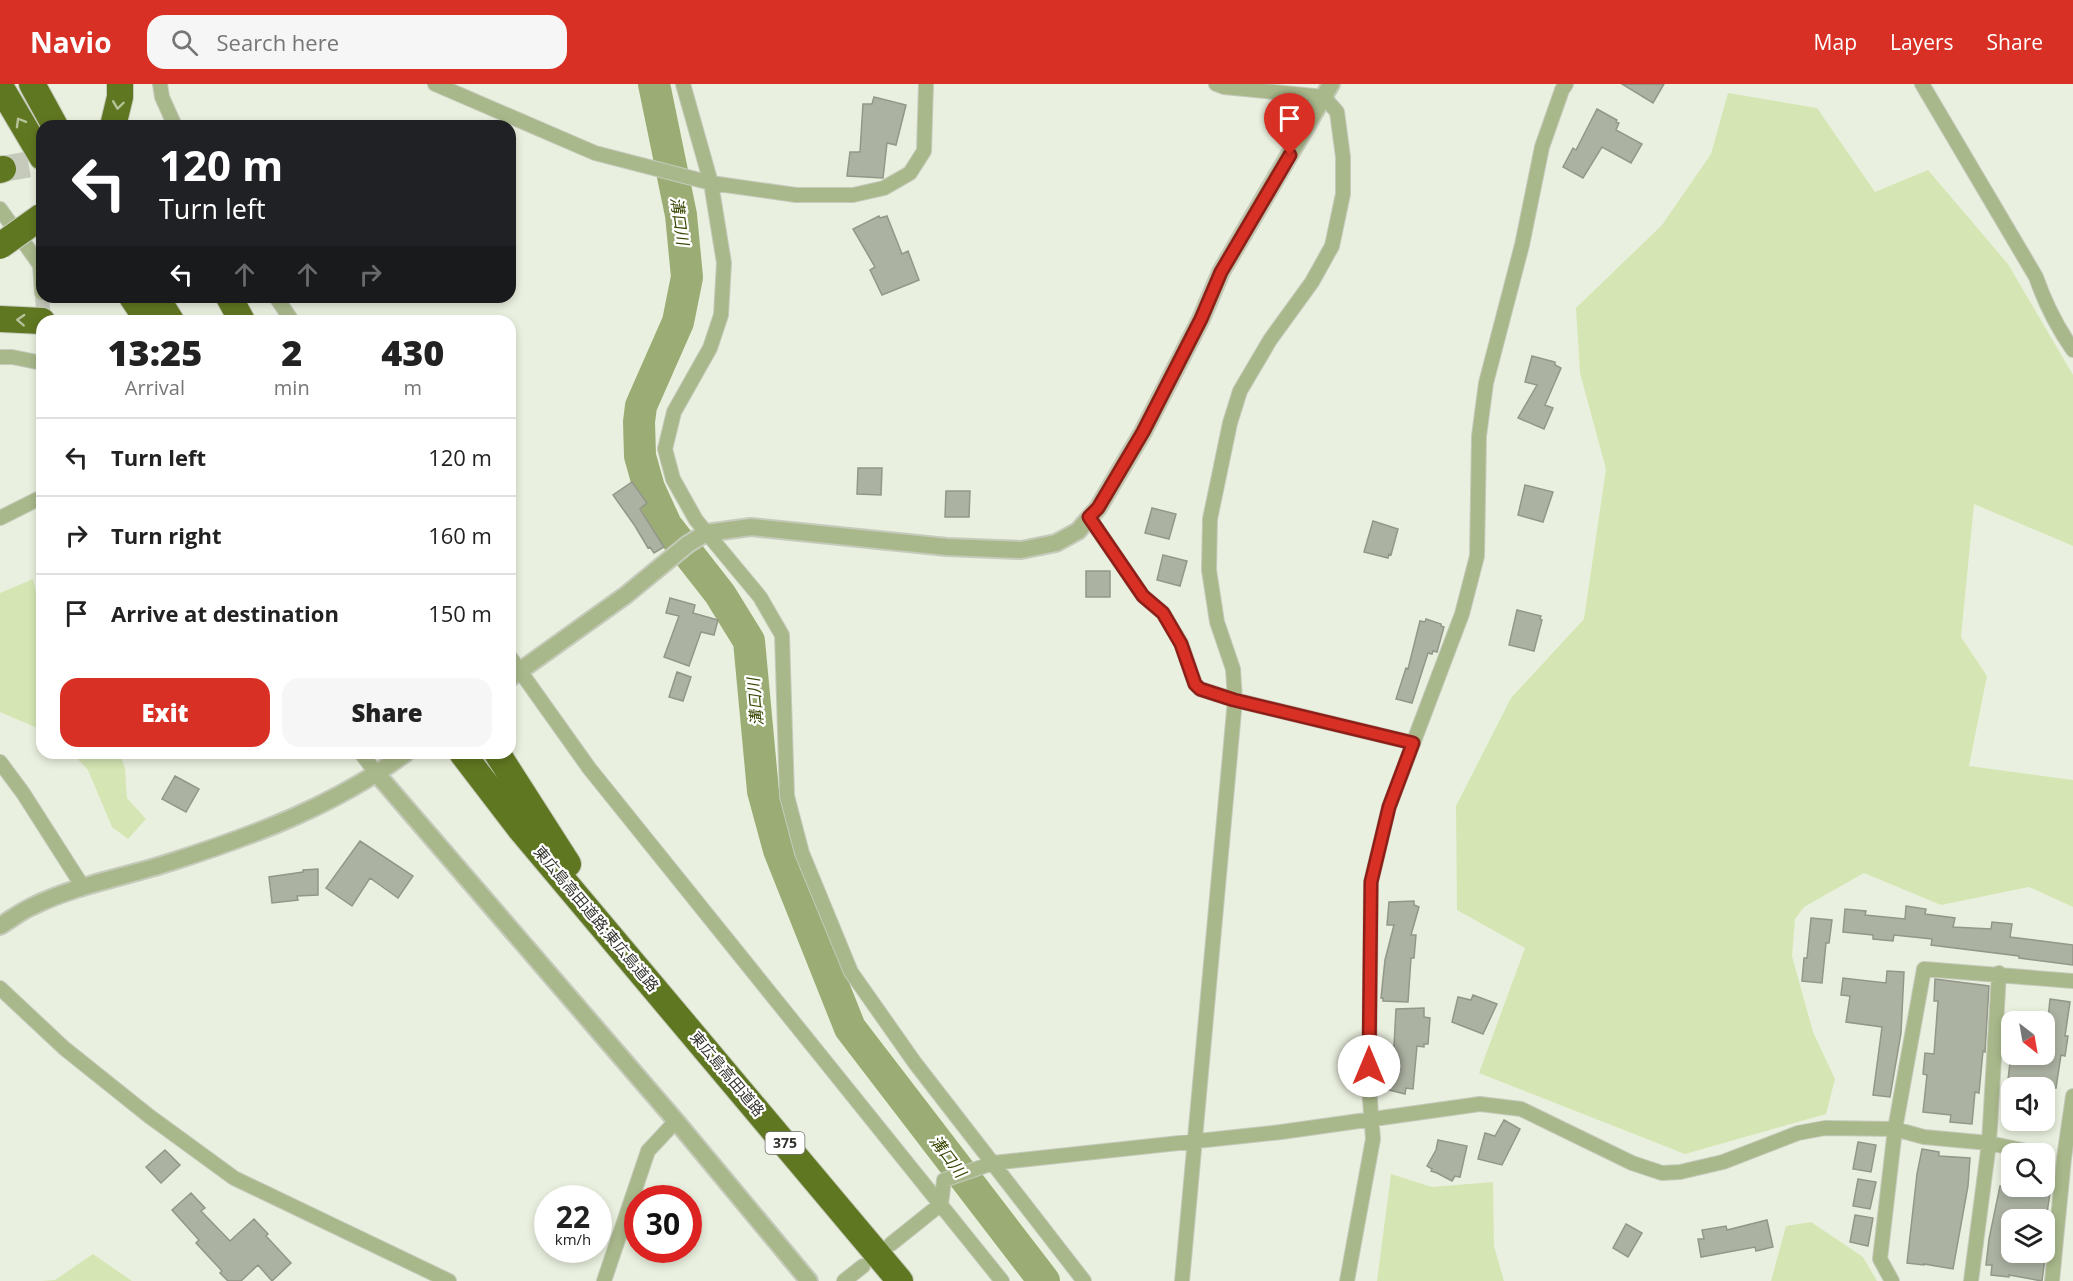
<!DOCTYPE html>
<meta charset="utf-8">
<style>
body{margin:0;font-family:"Open Sans","Noto Sans JP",sans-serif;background:#f6f6f6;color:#222;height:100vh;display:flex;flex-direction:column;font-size:22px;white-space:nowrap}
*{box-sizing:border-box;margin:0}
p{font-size:20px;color:#767676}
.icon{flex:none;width:33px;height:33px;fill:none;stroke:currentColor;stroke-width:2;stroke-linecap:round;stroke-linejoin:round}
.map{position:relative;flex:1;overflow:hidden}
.sheet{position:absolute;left:36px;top:231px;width:480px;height:444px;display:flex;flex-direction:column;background:#fff;border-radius:18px;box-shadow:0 3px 9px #0003}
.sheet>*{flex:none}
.hud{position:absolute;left:36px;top:36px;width:480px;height:183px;border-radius:18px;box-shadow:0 3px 9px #0003;background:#202124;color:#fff;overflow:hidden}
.needle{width:39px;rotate:149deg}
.buttons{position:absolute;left:2001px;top:927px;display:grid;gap:12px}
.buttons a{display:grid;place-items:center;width:54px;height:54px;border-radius:12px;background:#fff;box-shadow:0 3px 9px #0003;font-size:30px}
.speed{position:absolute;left:534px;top:1101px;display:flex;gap:12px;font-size:30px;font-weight:700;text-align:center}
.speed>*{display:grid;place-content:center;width:78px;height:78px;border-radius:50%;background:#fff;box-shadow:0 3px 9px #0003;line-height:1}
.speed small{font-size:15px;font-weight:400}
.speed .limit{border:9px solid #d22;background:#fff;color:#111}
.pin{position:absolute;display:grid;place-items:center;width:51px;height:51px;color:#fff;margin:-62px -26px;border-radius:50% 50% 50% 0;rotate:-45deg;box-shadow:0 0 6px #0007}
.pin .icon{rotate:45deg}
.me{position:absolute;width:66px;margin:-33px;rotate:0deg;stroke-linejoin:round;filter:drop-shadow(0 0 4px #0008)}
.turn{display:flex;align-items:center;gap:21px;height:126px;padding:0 24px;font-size:27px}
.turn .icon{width:78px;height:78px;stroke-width:2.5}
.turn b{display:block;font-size:42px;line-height:51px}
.lanes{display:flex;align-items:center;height:57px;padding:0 24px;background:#0003;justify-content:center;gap:30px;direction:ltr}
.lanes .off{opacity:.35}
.eta{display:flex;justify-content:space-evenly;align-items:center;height:102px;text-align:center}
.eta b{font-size:36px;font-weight:800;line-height:42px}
.cta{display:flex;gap:12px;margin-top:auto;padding:12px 24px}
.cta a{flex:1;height:69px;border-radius:18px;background:#d93025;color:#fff;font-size:24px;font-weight:800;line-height:69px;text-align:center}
.cta a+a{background:#f6f6f6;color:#222}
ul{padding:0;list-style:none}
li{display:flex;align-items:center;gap:18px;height:78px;padding:0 24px;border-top:2px solid #e0e0e0}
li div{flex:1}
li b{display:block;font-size:22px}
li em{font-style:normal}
header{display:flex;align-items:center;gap:36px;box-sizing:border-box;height:84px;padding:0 30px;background:#d93025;color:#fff}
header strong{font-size:28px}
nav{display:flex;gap:33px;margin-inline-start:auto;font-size:21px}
.search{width:420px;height:54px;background:#f6f6f6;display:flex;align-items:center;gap:15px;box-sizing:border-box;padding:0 21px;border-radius:18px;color:#767676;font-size:22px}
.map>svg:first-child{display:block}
.green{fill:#d5e6b4}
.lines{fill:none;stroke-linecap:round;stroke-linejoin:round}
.river{stroke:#9bad74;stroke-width:32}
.building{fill:#acb2a2;stroke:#929788;stroke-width:1.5}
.minor-tunnel{stroke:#c5cabb;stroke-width:14;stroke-dasharray:14 7;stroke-linecap:butt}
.motorway-tunnel{stroke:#c5cabb;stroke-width:26;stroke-dasharray:26 13;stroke-linecap:butt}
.minor-casing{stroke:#c5cabb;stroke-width:16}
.tertiary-casing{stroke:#c5cabb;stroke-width:20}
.motorway-casing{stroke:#c5cabb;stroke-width:28}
.minor{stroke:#a9b88b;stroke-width:14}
.tertiary{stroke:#a9b88b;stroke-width:16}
.motorway{stroke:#607721;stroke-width:26}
.motorway-bridge-casing{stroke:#c5cabb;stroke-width:28;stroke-linecap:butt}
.motorway-bridge{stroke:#607721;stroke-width:26}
.oneway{stroke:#b7c29b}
.route-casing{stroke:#8d1f18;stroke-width:15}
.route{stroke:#d93025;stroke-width:10}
.labels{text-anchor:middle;stroke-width:4.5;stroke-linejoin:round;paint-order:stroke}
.shield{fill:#fff;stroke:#6e706b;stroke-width:1.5}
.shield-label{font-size:14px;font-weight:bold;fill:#30322c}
.street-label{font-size:15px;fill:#30322c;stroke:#fff}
.water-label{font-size:16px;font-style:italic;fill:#394804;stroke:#fff}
</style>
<header>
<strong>Navio</strong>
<div class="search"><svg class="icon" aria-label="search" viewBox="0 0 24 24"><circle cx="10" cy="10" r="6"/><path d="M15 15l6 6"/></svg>Search here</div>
<nav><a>Map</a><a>Layers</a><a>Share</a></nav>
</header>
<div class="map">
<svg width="2073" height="1197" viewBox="0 0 2073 1197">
<rect width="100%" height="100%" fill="#eaf0df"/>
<path class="green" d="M1728,9L1817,24L1875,108L1928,86L2008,180L2073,291V462L1974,420L1961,553L1987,592L1969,682L2073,696V823L2029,803L1941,821L1864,789L1804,823L1795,835L1792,872L1813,948L1835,995L1826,1030L1685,1070L1479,989L1525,864L1457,826L1456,722L1511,614L1584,535L1606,385L1580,289L1576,224L1662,141L1711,70Z
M33,495L37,513L42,519V646L0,628V509Z
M72,669H120L125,685L127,714L146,735L128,755L112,743L88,686Z
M1391,1090L1432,1103L1493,1098L1494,1162L1504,1197H1377Z
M1811,1138L1863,1173L1877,1197H1771L1786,1142Z
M93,1170L132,1197H41L55,1196Z"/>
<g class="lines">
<path class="river" d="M654,0L681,131L687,193L678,238L641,322L639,338L640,372L649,404L666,441L720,510L749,557L763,707L779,766L850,944L1044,1197"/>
</g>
<path class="building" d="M1622,0H1664L1653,19Z
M874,13L906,21L896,61L887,59L883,94L847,92L850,68H860L863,20H872Z
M1597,25L1617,36L1616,38L1619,39L1616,46L1642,60L1631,79L1602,63L1583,94L1563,83L1573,64L1576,66Z
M879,132L880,134L887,132L902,170L908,167L919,196L882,211L870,186L875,183L853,145Z
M1532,272L1555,278V281L1561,284L1545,321L1553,324L1544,345L1518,334L1537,301L1525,298Z
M858,384H882L881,411L857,410Z
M632,398L647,419L640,425L664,463L654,469L650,463L648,464L635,442L613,411Z
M1525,401L1553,408L1543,438L1518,431Z
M946,407H970L969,433H945Z
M1152,424L1176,430L1169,455L1145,449Z
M1373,437L1398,445L1391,471L1389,470L1388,474L1364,468Z
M1163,471L1187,477L1180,502L1157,496Z
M1086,487H1110V513H1086Z
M670,514L695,521L693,529L718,536L714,551L701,548L689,582L664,573L679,532L666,529Z
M1517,526L1541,532L1540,535L1542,536L1534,567L1509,561Z
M1426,535L1441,540V542L1444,543L1437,568L1433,567L1432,570L1428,569L1412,619L1396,615L1406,584L1408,585L1420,537L1425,538Z
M677,588L691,593L683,617L669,613Z
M175,692L199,705L186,728L162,715Z
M360,757L413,792L398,814L370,794L352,822L326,804Z
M318,785V811L297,812L298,816L272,819L269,793L303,788V786Z
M1414,817V821L1419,823L1411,851H1416L1414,874H1411L1408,918L1383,917V914H1381L1385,876L1394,841H1387L1389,818Z
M1906,822L1926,825L1925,830L1955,834L1953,843L1991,845L1992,838L2012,840L2010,853L2073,861V881L2019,874V872L1931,861L1932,855L1894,851L1893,857L1873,855V851L1843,848L1845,825L1866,827L1865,831L1905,835Z
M1811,834L1832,836L1829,859H1826L1822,899L1802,897L1804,874H1807Z
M1887,887L1904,888L1901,949L1890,1013L1873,1011L1882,943L1846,938L1850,912L1841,911L1843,894L1886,899Z
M1935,895L1989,902L1985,968L1983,967L1979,1009L1975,1008L1972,1040L1950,1038L1951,1031L1923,1028L1927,991L1923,990L1925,969L1934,970L1938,917H1934Z
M1473,911L1497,920L1483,950L1452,938L1458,913L1471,916Z
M2050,915L2070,918L2065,952H2068L2065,972L2061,971L2056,1004H2007L2011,970H2045L2050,935H2048Z
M1424,924V933L1430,934L1428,960H1424V963L1417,962L1413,1005L1406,1004L1405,1010L1381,1004L1386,978L1393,980L1396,925Z
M1504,1036L1520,1045L1502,1081L1478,1075L1485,1049L1495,1052Z
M1438,1056L1467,1062L1460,1093L1455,1092L1452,1097L1437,1089L1431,1087L1432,1085L1427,1082L1436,1066Z
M1858,1058L1876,1061L1871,1088L1853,1085Z
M1922,1065L1939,1068V1072L1970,1074L1968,1102L1953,1185L1924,1180V1181L1907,1179L1917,1090Z
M165,1066L180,1081L161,1099L146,1083Z
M1858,1095L1876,1098L1870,1125L1853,1122Z
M2000,1102H2051L2046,1136H2012V1168L2045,1174L2042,1197L2009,1191V1193L1991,1191L1992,1181H1986L1989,1155Z
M191,1109L205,1124L201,1127L230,1157L254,1135L268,1150L266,1152L291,1179L272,1197L258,1181L241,1197H228L220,1189L222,1187L196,1159L199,1156L172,1126Z
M1855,1131L1873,1134L1868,1162L1850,1158Z
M1767,1136L1773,1163L1756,1167L1755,1163L1701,1173L1698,1155H1704L1702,1146L1726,1142L1727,1146Z
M1626,1140L1642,1149L1628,1173L1613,1164Z"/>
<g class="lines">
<path class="minor-tunnel" d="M42,213L44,237"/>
<path class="motorway-tunnel" d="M3,85L42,78"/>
<defs>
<path id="minor" d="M160,0L162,13L175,42
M435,0L595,69L711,99L796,111H853L884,104L910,89L924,67L926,0
M683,0L711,99L724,179L721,231L710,264L674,328L665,365L673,395L696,436L760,513L782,551L787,712L802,769L851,888L915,979L1084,1197
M1922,0L2036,193C2045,219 2057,243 2073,266
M0,125L40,181L42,209
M276,213L292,237
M0,273H12L42,279
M1089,433L1143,512L1163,529L1181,559L1195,600L1200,605L1235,616L1413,659
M0,434L42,413
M510,573L589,684L1002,1197
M361,669L377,690
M0,678L23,709L83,803
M0,904L64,964L149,1032L234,1094L449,1197
M891,1160L941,1120L944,1096L993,1079L1281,1048L1480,1020L1521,1025L1632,1079L1662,1089L1680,1088L1723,1078L1798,1049L1825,1044L1895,1045L1924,1053L1989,1059L2040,1070
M604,1197L648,1067L676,1037
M844,1197L863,1182
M1182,1197L1235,616L1233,585L1217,538L1209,486L1210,435L1230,339L1240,307L1270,256L1312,198L1332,162L1343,110V73L1337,28L1324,13L1224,3L1216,0
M1347,1197L1373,1055L1369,1003L1371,798L1389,723L1462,530L1477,472L1479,352L1486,299L1522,161L1542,63L1562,6L1566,0
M1892,1197L1880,1175L1895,1045L1924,885L2073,897
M1971,1197L1989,1059L1999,889
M2052,1197L2064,1074L2073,1012"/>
<path id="tertiary" d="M510,594L626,511L688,460L706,449L751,443L947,463L1021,466L1056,459L1078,447L1098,424L1143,348L1201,235L1221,188L1331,0
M377,690L676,1037L809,1197
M0,842C10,836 20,828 31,823C75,801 125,793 171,778C255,751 334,722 406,669"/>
<path id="motorway" d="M32,0L55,42
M0,2L42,73
M113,42L120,13V0
M0,86L3,85
M132,213L148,237
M156,213L171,237
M229,213L242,237
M0,235L42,237
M462,669L521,746L900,1197
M497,669L568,780"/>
</defs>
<use href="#minor" class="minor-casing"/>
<use href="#tertiary" class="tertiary-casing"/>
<use href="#motorway" class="motorway-casing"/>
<use href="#minor" class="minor"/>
<use href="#tertiary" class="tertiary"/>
<use href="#motorway" class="motorway"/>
<defs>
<path id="motorway-bridge" d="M0,162L42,132"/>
</defs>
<use href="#motorway-bridge" class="motorway-bridge-casing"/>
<use href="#motorway-bridge" class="motorway-bridge"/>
</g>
<defs><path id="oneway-chevron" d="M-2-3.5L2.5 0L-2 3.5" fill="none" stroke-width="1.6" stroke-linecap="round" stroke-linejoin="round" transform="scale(1.5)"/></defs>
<g class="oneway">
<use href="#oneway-chevron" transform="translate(118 21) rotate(98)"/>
<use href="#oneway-chevron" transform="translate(20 38) rotate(-120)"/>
<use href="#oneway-chevron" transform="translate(21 236) rotate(-177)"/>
</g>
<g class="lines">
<defs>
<path id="route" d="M1290,71L1221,188L1201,235L1143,348L1098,424L1089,433L1143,512L1163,529L1181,560L1195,600L1200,605L1234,616L1413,659L1389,723L1371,798L1369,982"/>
</defs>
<use href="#route" class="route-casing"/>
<use href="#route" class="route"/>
</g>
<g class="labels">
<rect class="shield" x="765.5" y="1048" width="39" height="22" rx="4.5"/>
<g class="shield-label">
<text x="785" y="1064">375</text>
</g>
<g class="street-label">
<text transform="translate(596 835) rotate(50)" y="5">東広島高田道路;東広島道路</text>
<text transform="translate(727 990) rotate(50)" y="5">東広島高田道路</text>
</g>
<g class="water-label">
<text transform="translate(680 137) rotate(82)" y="6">溝口川</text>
<text transform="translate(755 618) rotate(-95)" y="6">溝口川</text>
<text transform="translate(948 1072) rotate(53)" y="6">溝口川</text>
</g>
</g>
</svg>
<div class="buttons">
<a><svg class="needle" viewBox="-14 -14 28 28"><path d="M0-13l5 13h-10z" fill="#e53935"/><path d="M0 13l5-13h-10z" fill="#767676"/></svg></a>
<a><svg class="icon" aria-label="sound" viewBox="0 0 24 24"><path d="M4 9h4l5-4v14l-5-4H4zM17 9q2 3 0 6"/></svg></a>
<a><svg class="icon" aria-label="search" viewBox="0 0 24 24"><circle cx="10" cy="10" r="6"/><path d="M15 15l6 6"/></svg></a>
<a><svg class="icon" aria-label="layers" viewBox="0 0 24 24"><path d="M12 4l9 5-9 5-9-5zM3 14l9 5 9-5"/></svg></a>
</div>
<div class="speed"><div>22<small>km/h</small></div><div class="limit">30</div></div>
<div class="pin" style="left:1290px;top:71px;background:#d93025"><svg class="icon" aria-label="arrive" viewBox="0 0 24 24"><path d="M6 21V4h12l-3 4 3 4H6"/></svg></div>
<svg class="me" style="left:1369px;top:982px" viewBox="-20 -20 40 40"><circle r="19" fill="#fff"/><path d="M0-13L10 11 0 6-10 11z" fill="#d93025"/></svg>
<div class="hud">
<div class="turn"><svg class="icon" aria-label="left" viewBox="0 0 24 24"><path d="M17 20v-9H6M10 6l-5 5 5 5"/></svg><div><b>120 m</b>Turn left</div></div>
<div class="lanes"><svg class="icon" aria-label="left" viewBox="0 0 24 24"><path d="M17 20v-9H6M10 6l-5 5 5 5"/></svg><svg class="icon off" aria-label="ahead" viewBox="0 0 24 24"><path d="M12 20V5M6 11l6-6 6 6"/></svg><svg class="icon off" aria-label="ahead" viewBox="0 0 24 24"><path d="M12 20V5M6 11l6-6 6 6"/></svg><svg class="icon off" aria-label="right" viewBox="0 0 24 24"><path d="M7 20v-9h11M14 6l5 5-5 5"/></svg></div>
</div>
<section class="sheet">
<div class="eta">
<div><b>13:25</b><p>Arrival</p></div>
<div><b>2</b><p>min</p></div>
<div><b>430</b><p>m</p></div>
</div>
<ul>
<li><svg class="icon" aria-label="left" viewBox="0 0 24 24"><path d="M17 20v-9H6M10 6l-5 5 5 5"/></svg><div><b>Turn left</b></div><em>120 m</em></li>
<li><svg class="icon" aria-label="right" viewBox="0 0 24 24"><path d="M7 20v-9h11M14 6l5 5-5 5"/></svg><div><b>Turn right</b></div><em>160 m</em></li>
<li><svg class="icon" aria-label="arrive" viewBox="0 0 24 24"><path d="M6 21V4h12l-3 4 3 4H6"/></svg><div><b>Arrive at destination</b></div><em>150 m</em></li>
</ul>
<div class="cta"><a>Exit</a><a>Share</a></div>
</section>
</div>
